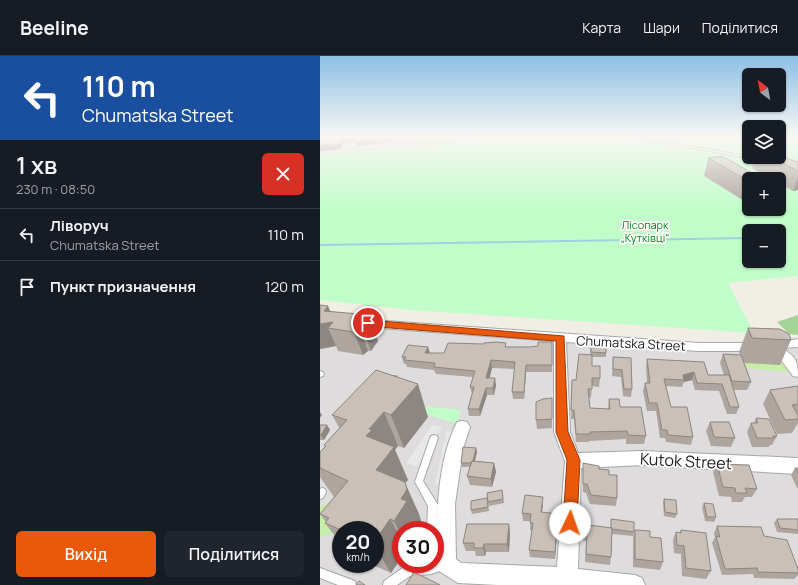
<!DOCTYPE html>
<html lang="uk">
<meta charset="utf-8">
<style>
body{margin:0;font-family:Manrope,sans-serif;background:#20242c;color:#f1f3f6;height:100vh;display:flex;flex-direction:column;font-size:15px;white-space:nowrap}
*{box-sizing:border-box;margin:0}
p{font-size:13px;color:#9ea1a6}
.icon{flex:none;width:22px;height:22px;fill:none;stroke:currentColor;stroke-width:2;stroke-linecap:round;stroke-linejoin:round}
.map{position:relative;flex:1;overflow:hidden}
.sheet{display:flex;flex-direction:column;background:#171b24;width:320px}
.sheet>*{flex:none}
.hud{background:#1a4fa0;color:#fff;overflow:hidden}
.needle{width:26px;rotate:328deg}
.buttons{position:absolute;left:422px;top:12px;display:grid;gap:8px}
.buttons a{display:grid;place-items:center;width:44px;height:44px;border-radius:6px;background:#171b24;box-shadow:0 1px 3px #0004;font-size:20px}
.speed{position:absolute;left:12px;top:465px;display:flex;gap:8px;font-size:20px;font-weight:700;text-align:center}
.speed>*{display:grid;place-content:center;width:52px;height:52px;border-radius:50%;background:#171b24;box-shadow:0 1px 3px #0004;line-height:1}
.speed small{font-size:10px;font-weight:400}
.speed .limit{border:6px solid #d22;background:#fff;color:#111}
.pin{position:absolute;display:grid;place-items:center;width:34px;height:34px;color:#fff;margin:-17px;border:2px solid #fff;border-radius:50%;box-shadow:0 1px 4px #0007}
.me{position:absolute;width:44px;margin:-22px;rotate:3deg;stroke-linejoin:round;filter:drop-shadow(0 0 3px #0008)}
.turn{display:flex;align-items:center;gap:14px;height:84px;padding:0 16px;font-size:18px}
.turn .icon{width:52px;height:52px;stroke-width:2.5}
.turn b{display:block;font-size:28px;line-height:34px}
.round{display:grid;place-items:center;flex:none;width:42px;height:42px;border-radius:6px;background:#20242c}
.overview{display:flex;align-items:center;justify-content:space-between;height:68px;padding:0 16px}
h1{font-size:24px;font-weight:600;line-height:30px}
.cta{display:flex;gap:8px;margin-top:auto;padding:8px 16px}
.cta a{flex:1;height:46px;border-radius:6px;background:#ea580c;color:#fff;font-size:16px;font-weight:600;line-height:46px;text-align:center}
.cta a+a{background:#20242c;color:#f1f3f6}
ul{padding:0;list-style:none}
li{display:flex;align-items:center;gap:12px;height:52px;padding:0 16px;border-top:1px solid #363941}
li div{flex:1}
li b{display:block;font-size:15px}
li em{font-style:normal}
header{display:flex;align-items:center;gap:24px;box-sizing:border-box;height:56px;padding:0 20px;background:#171b24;border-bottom:1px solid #363941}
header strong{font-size:19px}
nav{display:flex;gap:22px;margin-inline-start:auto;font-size:14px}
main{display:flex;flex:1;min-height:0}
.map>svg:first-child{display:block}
.residential{fill:#dedcdc;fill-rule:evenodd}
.grass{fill:#c7eea8}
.forest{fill:#a6d397}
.park{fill:#c0fdc8;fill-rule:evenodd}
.parking{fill:#e8e8e8}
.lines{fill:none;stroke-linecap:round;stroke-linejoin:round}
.stream{stroke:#a3d0e1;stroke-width:2}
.lane-casing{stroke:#a7a7a7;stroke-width:2}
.street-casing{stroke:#a7a7a7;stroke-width:2}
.lane{fill:#fff;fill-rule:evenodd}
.street{fill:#fff;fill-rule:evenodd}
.wall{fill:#ada59e}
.shaded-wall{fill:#8d8681}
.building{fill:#c9c0b8;stroke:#8d8681}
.route{fill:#ea580c;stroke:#983908}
.labels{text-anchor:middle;stroke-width:3.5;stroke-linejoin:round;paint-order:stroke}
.far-park-label{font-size:11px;fill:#048715;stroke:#fff}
.street-label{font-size:13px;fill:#202020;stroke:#fff}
.near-street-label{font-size:16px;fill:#202020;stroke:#fff}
</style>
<header>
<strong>Beeline</strong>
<nav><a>Карта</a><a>Шари</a><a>Поділитися</a></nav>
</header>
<main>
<section class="sheet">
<div class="hud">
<div class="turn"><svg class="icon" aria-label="left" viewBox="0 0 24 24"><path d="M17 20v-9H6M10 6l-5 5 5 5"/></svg><div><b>110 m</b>Chumatska Street</div></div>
</div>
<div class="overview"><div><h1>1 хв</h1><p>230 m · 08:50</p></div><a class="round" style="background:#d93025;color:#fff"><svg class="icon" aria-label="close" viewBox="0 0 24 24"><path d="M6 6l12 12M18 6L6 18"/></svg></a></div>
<ul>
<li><svg class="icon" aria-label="left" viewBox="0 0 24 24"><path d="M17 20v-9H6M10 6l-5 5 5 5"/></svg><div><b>Ліворуч</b><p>Chumatska Street</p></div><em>110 m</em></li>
<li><svg class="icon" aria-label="arrive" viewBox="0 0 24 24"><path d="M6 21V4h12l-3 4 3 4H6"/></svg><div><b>Пункт призначення</b></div><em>120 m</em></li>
</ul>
<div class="cta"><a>Вихід</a><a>Поділитися</a></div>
</section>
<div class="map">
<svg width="478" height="529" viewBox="0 0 478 529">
<rect width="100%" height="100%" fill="#f1eee5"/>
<path class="residential" d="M14,81H166L129,88L0,99V82Z
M0,265L36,270L233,285L445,293L478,292V529H0ZM21,474H55V508H21ZM81,474H115V508H81Z"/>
<path class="grass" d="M94,81H151L102,89Z
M420,298L460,300L472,316L426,312Z
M4,445L8,456L25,473L0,481V453Z"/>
<path class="forest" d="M478,259V279L469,278L457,266Z"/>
<path class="park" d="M158,81H429V101H459V81H478V220L408,227L434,277L91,254L0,244V99L132,87ZM429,123H459V153H429ZM429,175H459V205H429Z
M71,347L141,354L137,368Z"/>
<path class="parking" d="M112,369L122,371L97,410L86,407Z
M139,375L129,428H115L126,376Z"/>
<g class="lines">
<path class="stream" d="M0,189L429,182"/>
<defs>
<path id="lane" d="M312,81H318L431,101L429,102Z
M0,315L3,316L4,318L3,320L0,321Z
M114,379L117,380L118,382L103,425L118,449L117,474L115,477V474H107L108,450L95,426L110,382L111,380Z
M2,432L5,433L6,436L3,442L0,443V433Z
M125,503L129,504L130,508L129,512L111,518L90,520L77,529H63L64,525L84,511L88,510L115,508V507Z
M0,512L35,525L36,529H18L0,522Z"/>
<path id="street" d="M37,263L379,287H451L478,283V291L462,292C476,301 478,305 478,321L473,320L461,304L448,295H379L246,286L250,376L258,397L323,395L478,402V418L323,409L261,412L258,513L315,519L322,522L325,529H178L138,527L119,515L116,508C117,463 116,407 137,366L142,365L147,366L150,371L143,393L135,448L136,503L141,507L237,511L245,405L234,376V285L33,270L31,267Z"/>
</defs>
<use href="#lane" class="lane-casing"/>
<use href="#street" class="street-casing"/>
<use href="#lane" class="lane"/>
<use href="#street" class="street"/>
</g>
<path class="wall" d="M435,101H459L478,106V134L473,135L459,127V123H451L432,112Z
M388,102L429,123V142L421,143L384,120Z
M10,255L39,259L43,262L50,263L58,285L51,295H48L43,299L18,295L16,290L0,293Z
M428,272L471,284L460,309L424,307L431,326L427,334H413L419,351L416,358H407L399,335L375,334L372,324L364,326L362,331L346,330L351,351L373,381L371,389L346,386L345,382H340L336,355H327L323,335L325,327H327L326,311L327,303L388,319H404L400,307L403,298L420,299L419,296Z
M271,285L286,297V301H272V310L280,322L279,331L272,330L271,342L269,341L270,352L288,353L289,343L300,351L326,380L324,388H306V383L269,385V386H256L254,363H251L252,324H256L270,299Z
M232,286V316H206L204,343H193L192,336L195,313L172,312L169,322L176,329L174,339H167L160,360H149L148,353L152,338L150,331L153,321L116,318L114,314L87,311L86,308H84L82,301L108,291L110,297H124L187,291H210L218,290Z
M293,301L311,302L312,333L311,341L303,340L301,321L292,320Z
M72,319H77L78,321L108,361L84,392L78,390L75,394L88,424L85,427L99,458L101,465L98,470L100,474H81V502L71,517L51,508H55V474H21V488L5,467L6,466L0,458L14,441L0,421V396L5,391L4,389L20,373L12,359Z
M478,330V367L472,377L457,378L443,348L450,334Z
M232,342V372L217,373L216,364Z
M436,362L457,380L452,389H450L449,391H432L427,376L431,367H434Z
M390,366L415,382L411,391L391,390L386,375Z
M0,369H7L10,374L4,384H0Z
M156,392L157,396L155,405L174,407L176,416L172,431L150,429L147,420L150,411H142L141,407Z
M263,407L279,413L289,419L297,442L296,450L270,448L266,437L263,436Z
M397,408L437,433L432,441H425L422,446H412L411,441L399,440L393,416Z
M475,412H478V432H477L471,419Z
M182,434L184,447L169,450L168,447L169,455L152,458L151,454Z
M223,441V448L222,456L238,458V465L235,503L210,501L209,494L212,474H210V465H203L202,457Z
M344,443L357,458L355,462L344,460L343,447Z
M384,447L396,461L394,466L385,465L382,451Z
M291,463L314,476L313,480L292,478L291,501L290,509L265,506L266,485L260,484L261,468L291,472Z
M457,463H478V478L457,476L454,467Z
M397,470L444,480L478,513V519L474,523L434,522L433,518L402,519L392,487L395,481L394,477Z
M315,474L330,481L343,506L340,514L313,511V482Z
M361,474L391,515L386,523L362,520L361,498L354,497L353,484L356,476H360Z
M190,476L189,496H166L165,500H156L155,495H146L143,487Z"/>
<path class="shaded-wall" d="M34,81L35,86L23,88L21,93L0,95V89L22,82Z
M64,81H74L75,84L57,88L37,90L35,85Z
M478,120V134L473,135Z
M427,124H429V142L421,143Z
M8,250L18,273L8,272L16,290L0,293V268L4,255Z
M39,258L44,271L41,262L42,259L45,269L50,263L58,285L51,295L38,259Z
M39,272L48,295L43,299L34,276Z
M108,291L110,298L105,297Z
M171,304L172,312L168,329L166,322Z
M206,309V316L204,343V336Z
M374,316L372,324L364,326V324L363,319Z
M175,322L176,329L174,339L173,332Z
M98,328L108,361L84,392L71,359Z
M166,332L167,339L160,360L159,353Z
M0,356L2,359L0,362Z
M64,356L78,390L75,394L88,424L85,427L99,458L101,465L98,470L100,474H81V478L74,465L56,414L46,380L49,373Z
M7,369L10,374L4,384L1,379Z
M156,392L157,396L153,412L152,407Z
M174,407L176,416L172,431L171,423Z
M223,441V448L221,463V456Z
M238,458V465L235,503V496Z
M70,463L81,483V502L71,517L55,491V485Z
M189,468L190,476L189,496L187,488Z
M164,488L166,496L165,500L163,492Z"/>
<path class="building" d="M0,81H64L35,85L34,81L22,82L19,88L0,89Z
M459,97L462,98L469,103L478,106V115L450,101H459Z
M402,100L441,122L427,124L388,102Z
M0,249L8,250L4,255L39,258L38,259H42L41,262L50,263L43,272H39L34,276L8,272L13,266L0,268Z
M428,272L460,273L469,278L471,284L432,282Z
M271,285L286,286V297L271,296Z
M176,286L186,287L185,291H210L218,290V286H232V309H206L204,336H192L195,306L171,304L166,322H175L173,332H166L159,353H148L154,331H150L155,315L114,311L115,307L84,304L86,301H82L88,289L108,291L105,297H124L128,287L164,288V287Z
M259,298L272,299V310H280V322H272V333H268L270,352L290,353L289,343H299L300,351H321L326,380L308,379L307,375L270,376V378H256L254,354H251L252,324H256Z
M403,298L421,299L431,326L412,325Z
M293,301L311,302L312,333H304L302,314L293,313Z
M327,303L384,306L388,319H409L419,351H410L402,328L377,327L374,316L363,319L364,324L344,323L351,351H367L373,381L348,379L347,374H342L337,347H329L325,327H330Z
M56,314L98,328L71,359L64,356L49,373L52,374L46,380L74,391L56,414L85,426L87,433L81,443L87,445L74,465L70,463L55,485V474H21L5,467L9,462L0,458L28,425L0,412V396L6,390L4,389L27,364L12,359Z
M478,330V348L472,349L478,359V363L465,364L450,334Z
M232,342V363L216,364V346L223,343Z
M436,362L449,363L457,380H453L454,382H437L431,367H438Z
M390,366H409L415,382L394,381Z
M0,369H7L1,379H0Z
M143,391L156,392L153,405H152L151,407H141Z
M152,405L174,407L171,423L147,420Z
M263,407L279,410V413L289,414V419H297V442L271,439L267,428H263Z
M397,408L429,409L437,433L425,432L427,437H416L415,432L403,431Z
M475,412H478V417Z
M182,434L183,443L168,446L167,437Z
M205,439L223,441L221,456L238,458L235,496L209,494L213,467L210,466L211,458L202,457Z
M167,442L168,451L151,454V445Z
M344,443L356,444L357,458L345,456Z
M384,447L393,448L396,461H387Z
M291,463L314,466V476L292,473V472H291Z
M457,463H478V474L460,472Z
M147,468H189L187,488H164L163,492H154V487H143Z
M261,468L292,472L291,501L266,498L267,477L261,476Z
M397,470L441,471L444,480L467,484L478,513V517L438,516L437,512L405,513L396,480L400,481Z
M315,474L330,475V481L341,482L343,506L315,503Z
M361,474L386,477L391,515L366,512L364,490L357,489L356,476L361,477Z
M94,516L120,529H86Z
M39,525L45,529H36Z"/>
<linearGradient id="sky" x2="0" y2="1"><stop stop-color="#8cbfe5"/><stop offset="0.52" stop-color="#f9f7f3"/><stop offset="1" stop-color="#f9f7f3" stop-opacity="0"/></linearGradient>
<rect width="478" height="155" fill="url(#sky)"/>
<path class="route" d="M48,264L244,280L248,376L260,404L257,467L255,472L250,474L245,472L243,467L247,404L236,376V285L45,270V265Z"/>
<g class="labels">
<g class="far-park-label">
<text x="325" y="173">Лісопарк<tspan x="325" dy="13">„Кутківці“</tspan></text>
</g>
<g class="street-label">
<text transform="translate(311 287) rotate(3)" y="5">Chumatska Street</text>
</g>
<g class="near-street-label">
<text transform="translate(366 405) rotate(3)" y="6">Kutok Street</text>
</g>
</g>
</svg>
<div class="buttons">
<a><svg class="needle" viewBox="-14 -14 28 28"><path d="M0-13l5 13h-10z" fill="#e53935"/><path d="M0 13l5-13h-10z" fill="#9ea1a6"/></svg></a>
<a><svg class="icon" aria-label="layers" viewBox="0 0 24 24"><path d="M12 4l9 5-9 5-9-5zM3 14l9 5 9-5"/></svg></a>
<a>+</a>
<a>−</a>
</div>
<div class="speed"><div>20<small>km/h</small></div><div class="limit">30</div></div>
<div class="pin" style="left:48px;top:267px;background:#d93025"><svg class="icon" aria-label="arrive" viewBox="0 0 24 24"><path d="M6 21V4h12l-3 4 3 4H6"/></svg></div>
<svg class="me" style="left:250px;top:467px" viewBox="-20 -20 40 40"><circle r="19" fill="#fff"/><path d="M0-13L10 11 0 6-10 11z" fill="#ea580c"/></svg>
</div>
</main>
